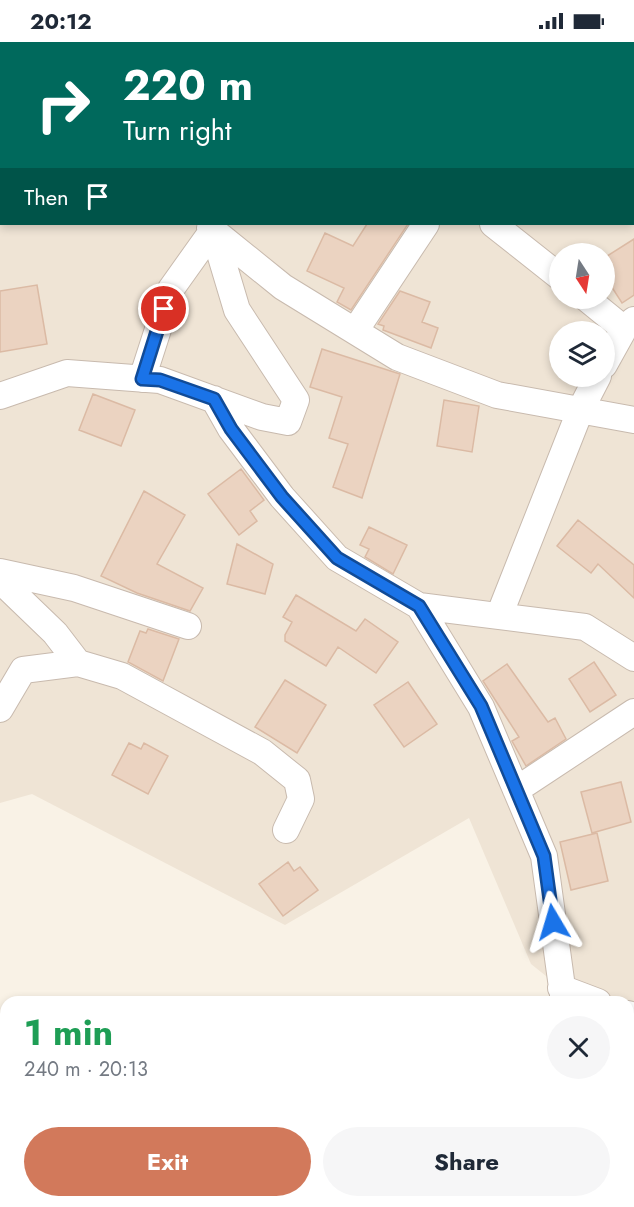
<!DOCTYPE html>
<meta charset="utf-8">
<style>
body{margin:0;font-family:Jost,sans-serif;background:#f6f6f7;color:#1f2937;height:100vh;display:flex;flex-direction:column;font-size:22px;white-space:nowrap}
*{box-sizing:border-box;margin:0}
p{font-size:20px;color:#747a83}
.icon{flex:none;width:33px;height:33px;fill:none;stroke:currentColor;stroke-width:2;stroke-linecap:round;stroke-linejoin:round}
.map{position:relative;flex:1;overflow:hidden}
.drawer{position:absolute;left:0px;top:954px;width:634px;height:212px;display:flex;flex-direction:column;background:#fff;border-radius:18px 18px 0 0;box-shadow:0 3px 9px #0003}
.drawer>*{flex:none}
.top-card{position:absolute;left:0px;top:0px;width:634px;height:183px;box-shadow:0 3px 9px #0003;background:#00695c;color:#fff;overflow:hidden}
.needle{width:39px;rotate:168deg}
.tools{position:absolute;left:549px;top:201px;display:grid;gap:12px}
.tools a{display:grid;place-items:center;width:66px;height:66px;border-radius:50%;background:#fff;box-shadow:0 3px 9px #0003;font-size:30px}
.pin{position:absolute;display:grid;place-items:center;width:51px;height:51px;color:#fff;margin:-26px;border:3px solid #fff;border-radius:50%;box-shadow:0 2px 6px #0007}
.me{position:absolute;width:66px;margin:-33px;rotate:353deg;stroke-linejoin:round;filter:drop-shadow(0 0 4px #0008)}
.turn{display:flex;align-items:center;gap:21px;height:126px;padding:0 24px;font-size:27px}
.turn .icon{width:78px;height:78px;stroke-width:2.5}
.turn b{display:block;font-size:42px;line-height:51px}
.then{display:flex;align-items:center;height:57px;padding:0 24px;background:#0003;gap:12px;font-size:22px}
.round{display:grid;place-items:center;flex:none;width:63px;height:63px;border-radius:32px;background:#f6f6f7}
.headline{display:flex;align-items:center;justify-content:space-between;height:102px;padding:0 24px}
h1{font-size:36px;font-weight:700;line-height:45px;color:#1e9e55}
.cta{display:flex;gap:12px;margin-top:auto;padding:12px 24px}
.cta a{flex:1;height:69px;border-radius:36px;background:#d2795b;color:#fff;font-size:24px;font-weight:700;line-height:69px;text-align:center}
.cta a+a{background:#f6f6f7;color:#1f2937}
.status{display:flex;justify-content:space-between;align-items:center;height:42px;padding:0 30px;background:#fff;direction:ltr}
.status svg{height:16px;fill:currentColor}
.map>svg:first-child{display:block}
.residential{fill:#efe4d5;fill-rule:evenodd}
.building{fill:#ebd3c1;stroke:#dbbaa4;stroke-width:1.5}
.lines{fill:none;stroke-linecap:round;stroke-linejoin:round}
.street-casing{stroke:#c8baae;stroke-width:28}
.street{stroke:#fff;stroke-width:26}
.route-casing{stroke:#114b97;stroke-width:15}
.route{stroke:#1a73e8;stroke-width:10}
</style>
<div class="status"><b>20:12</b><svg viewBox="0 0 49 12"><path d="M0 12V9h3v3zM5 12V6h3v6zM10 12V3h3v9zM15 12V0h3v12zM26 1h20v11H26zM47 4h2v5h-2z"/></svg></div>
<div class="map">
<svg width="634" height="1165" viewBox="0 0 634 1165">
<rect width="100%" height="100%" fill="#f9f2e6"/>
<path class="residential" d="M0,0H634V1165H519L521,1160H628V960H559L561,946L531,922L469,776L285,883L32,752L0,761ZM2,2H633V182H2ZM560,212H604V256H560ZM560,290H604V334H560Z"/>
<path class="building" d="M367,182H408L351,268L337,260L344,246L307,229L325,191L353,204Z
M634,197V253L622,261L604,233V216Z
M37,243L47,302L0,310V249Z
M400,249L430,260L422,280L438,286L431,306L383,288L384,284L378,282Z
M322,307L400,332L362,456L333,445L348,402L329,396L342,355L310,345Z
M93,352L135,368L121,404L79,388Z
M444,358L479,364L472,410L437,404Z
M241,427L264,458L250,469L257,479L239,493L208,452Z
M144,449L185,473L157,522L203,546L190,569L137,551L101,534Z
M578,478L634,523V556L598,522L591,531L557,504Z
M369,485L407,503L393,532L365,515L369,507L360,503Z
M237,502L273,522L265,552L227,542Z
M296,553L356,589L365,577L398,600L376,631L338,605L326,624L285,599V593L292,580L283,575Z
M148,587L179,597L163,639L128,620L140,589L146,591Z
M594,620L616,653L590,670L569,637Z
M507,622L548,680L555,676L566,697L526,724L512,699L519,695L483,639Z
M285,638L326,663L297,711L255,685Z
M408,640L437,682L404,705L374,663Z
M129,701L141,707L144,701L168,714L148,752L112,733Z
M621,740L631,780L592,791L581,750Z
M597,791L608,839L571,848L560,800Z
M288,820L294,829L300,825L318,848L283,874L259,842Z"/>
<g class="lines">
<defs>
<path id="street" d="M7,0L8,2
M496,0L498,2
M107,2L111,0
M406,2L409,0
M0,51L2,50
M633,100L634,101
M0,133H2
M493,182L560,235
M210,186L283,245L397,315L497,353L634,378
M586,256L624,287
M355,289L426,182
M604,323L624,287L634,278
M142,337L171,247L213,188
M0,354L67,331L160,338L262,375L288,380L296,358L237,268L213,188
M214,357L231,387L282,455L337,516L419,564L585,585L634,616
M0,530L74,546L188,584
M0,538L55,591L78,621L122,634L262,710L297,738L301,757L286,788
M419,564L481,665L544,814L564,960
M499,574L580,369L598,334
M0,667L23,628L78,621
M516,748L634,670
M561,946L598,960
M628,972L634,974
M628,1140L634,1143"/>
</defs>
<use href="#street" class="street-casing"/>
<use href="#street" class="street"/>
</g>
<g class="lines">
<defs>
<path id="route" d="M164,267L142,337L160,338L214,357L231,387L282,455L337,516L419,564L481,664L544,814L553,880"/>
</defs>
<use href="#route" class="route-casing"/>
<use href="#route" class="route"/>
</g>
</svg>
<div class="tools">
<a><svg class="needle" viewBox="-14 -14 28 28"><path d="M0-13l5 13h-10z" fill="#e53935"/><path d="M0 13l5-13h-10z" fill="#747a83"/></svg></a>
<a><svg class="icon" aria-label="layers" viewBox="0 0 24 24"><path d="M12 4l9 5-9 5-9-5zM3 14l9 5 9-5"/></svg></a>
</div>
<div class="pin" style="left:164px;top:267px;background:#d93025"><svg class="icon" aria-label="arrive" viewBox="0 0 24 24"><path d="M6 21V4h12l-3 4 3 4H6"/></svg></div>
<svg class="me" style="left:553px;top:880px" viewBox="-20 -20 40 40"><path d="M0-17L14 15 0 8-14 15z" fill="#1a73e8" stroke="#fff" stroke-width="4"/></svg>
<div class="top-card">
<div class="turn"><svg class="icon" aria-label="right" viewBox="0 0 24 24"><path d="M7 20v-9h11M14 6l5 5-5 5"/></svg><div><b>220 m</b>Turn right</div></div>
<div class="then">Then<svg class="icon" aria-label="arrive" viewBox="0 0 24 24"><path d="M6 21V4h12l-3 4 3 4H6"/></svg></div>
</div>
<section class="drawer">
<div class="headline"><div><h1>1 min</h1><p>240 m · 20:13</p></div><a class="round"><svg class="icon" aria-label="close" viewBox="0 0 24 24"><path d="M6 6l12 12M18 6L6 18"/></svg></a></div>
<div class="cta"><a>Exit</a><a>Share</a></div>
</section>
</div>
